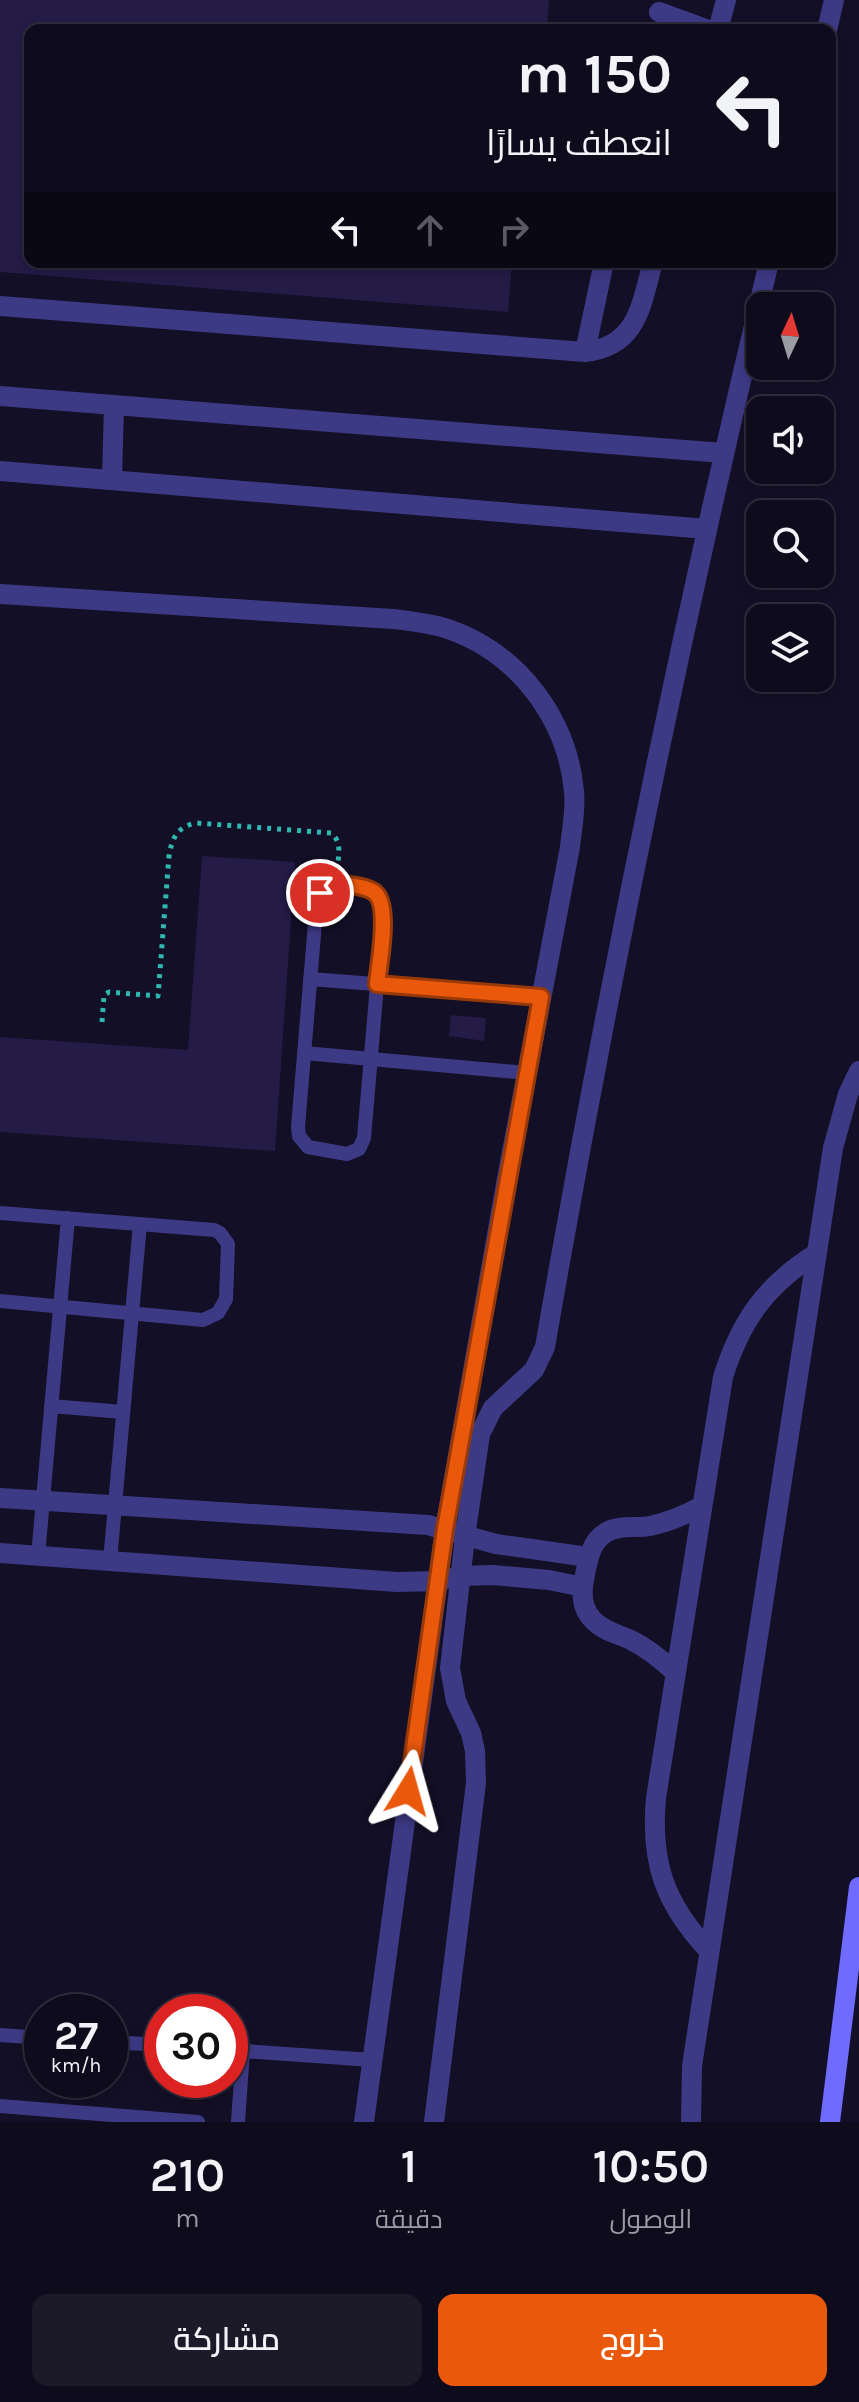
<!DOCTYPE html>
<html lang="ar">
<meta charset="utf-8">
<style>
body{margin:0;font-family:Karla,Cairo,sans-serif;background:#1c1929;color:#f1f3f6;direction:rtl;height:100vh;display:flex;flex-direction:column;font-size:30px;white-space:nowrap}
*{box-sizing:border-box;margin:0}
p{font-size:26px;color:#9b9ba3}
.icon{flex:none;width:44px;height:44px;fill:none;stroke:currentColor;stroke-width:2;stroke-linecap:round;stroke-linejoin:round}
.map{position:relative;height:2122px;overflow:hidden;direction:ltr}
.drawer{display:flex;flex-direction:column;background:#0e0b1c;flex:1}
.drawer>*{flex:none}
.top-card{position:absolute;left:24px;top:24px;width:812px;height:244px;border-radius:16px;box-shadow:0 4px 12px #0003,0 0 0 2px #2e2b3b;direction:rtl;background:#0e0b1c;color:#f1f3f6;overflow:hidden}
.needle{width:52px;rotate:4deg}
.controls{position:absolute;left:746px;top:292px;display:grid;gap:16px}
.controls a{display:grid;place-items:center;width:88px;height:88px;border-radius:16px;background:#0e0b1c;box-shadow:0 4px 12px #0003,0 0 0 2px #2e2b3b;font-size:40px}
.speed{position:absolute;left:24px;top:1994px;display:flex;gap:16px;font-size:40px;font-weight:700;text-align:center}
.speed>*{display:grid;place-content:center;width:104px;height:104px;border-radius:50%;background:#0e0b1c;box-shadow:0 4px 12px #0003,0 0 0 2px #2e2b3b;line-height:1}
.speed small{font-size:20px;font-weight:400}
.speed .limit{border:12px solid #d22;background:#fff;color:#111}
.pin{position:absolute;display:grid;place-items:center;width:68px;height:68px;color:#fff;margin:-34px;border:4px solid #fff;border-radius:50%;box-shadow:0 2px 8px #0007}
.me{position:absolute;width:88px;margin:-44px;rotate:8deg;stroke-linejoin:round;filter:drop-shadow(0 0 6px #0008)}
.turn{display:flex;align-items:center;gap:28px;height:168px;padding:0 32px;font-size:36px}
.turn .icon{width:104px;height:104px;stroke-width:2.5}
.turn b{display:block;font-size:56px;line-height:68px}
.lanes{display:flex;align-items:center;height:76px;padding:0 32px;background:#0003;justify-content:center;gap:40px;direction:ltr}
.lanes .off{opacity:.35}
.eta{display:flex;justify-content:space-evenly;align-items:center;height:136px;text-align:center}
.eta b{font-size:48px;font-weight:600;line-height:56px}
.cta{display:flex;gap:16px;margin-top:auto;padding:16px 32px}
.cta a{flex:1;height:92px;border-radius:16px;background:#ea580c;color:#fff;font-size:32px;font-weight:600;line-height:92px;text-align:center}
.cta a+a{background:#1c1929;color:#f1f3f6}
.map>svg:first-child{display:block}
.building{fill:#241b47}
.lines{fill:none;stroke-linecap:round;stroke-linejoin:round}
.path{stroke:#2fb8b0;stroke-width:5;stroke-dasharray:4 6;stroke-linecap:butt}
.service{stroke:#3d3a85;stroke-width:14}
.minor{stroke:#3d3a85;stroke-width:20}
.secondary{stroke:#6f6bff;stroke-width:20}
.route-casing{stroke:#983908;stroke-width:20}
.route{stroke:#ea580c;stroke-width:14}
</style>
<div class="map">
<svg width="859" height="2122" viewBox="0 0 859 2122">
<rect width="100%" height="100%" fill="#130f26"/>
<path class="building" d="M0,0H549L547,25L538,30H30V262H512L508,312L0,272Z
M202,856L295,862L275,1151L0,1132V1037L188,1050Z
M451,1015L486,1018L484,1041L449,1036Z"/>
<g class="lines">
<path class="path" d="M102,1022L104,995L109,992L158,996L169,856C172,838 177,827 196,823L331,833C341,841 339,851 338,863"/>
<path class="service" d="M338,884C361,887 381,885 383,914L364,1138L359,1149L347,1154L308,1147L299,1136L298,1127L317,899L325,888Z
M310,979L541,997
M304,1053L527,1073
M0,1213L214,1230L220,1233L228,1244L226,1299L218,1313L203,1320L0,1301
M51,1406L123,1412
M38,1556L68,1218
M110,1561L140,1224
M0,2035L42,2038
M110,2042L162,2045
M230,2050L372,2060
M0,2106L198,2122
M238,2122L243,2051"/>
<path class="minor" d="M659,12L708,30
M718,30L726,0
M827,30L834,0
M0,306L585,352C638,346 641,305 653,262
M585,352L604,262
M0,396L723,453
M0,471L707,529
M112,480L114,405
M0,594L393,619C411,621 430,623 448,629C518,653 567,718 574,791C576,810 572,828 570,847L507,1178L445,1529L364,2122
M0,1498L428,1525L496,1544L588,1557
M0,1553L397,1582L437,1581L461,1576L492,1575L549,1580L583,1587
M676,1673C662,1660 649,1649 631,1640C618,1634 603,1631 593,1620C582,1609 581,1595 584,1580C588,1557 592,1532 619,1528C629,1526 640,1528 650,1526C669,1522 685,1515 702,1506
M709,1951C665,1904 650,1863 656,1798L723,1377C741,1320 766,1285 817,1253
M434,2122L476,1783L475,1751L471,1733L456,1701L450,1668L465,1537L480,1434L493,1408L534,1370L545,1347C608,983 683,621 769,262
M691,2122L692,2066L833,1148L848,1094L859,1071"/>
<path class="secondary" d="M830,2122L859,1887"/>
</g>
<g class="lines">
<defs>
<path id="route" d="M320,893C329,884 337,884 349,885C357,886 367,887 374,892C391,904 379,964 377,984L541,997L445,1529L408,1791"/>
</defs>
<use href="#route" class="route-casing"/>
<use href="#route" class="route"/>
</g>
</svg>
<div class="controls">
<a><svg class="needle" viewBox="-14 -14 28 28"><path d="M0-13l5 13h-10z" fill="#e53935"/><path d="M0 13l5-13h-10z" fill="#9b9ba3"/></svg></a>
<a><svg class="icon" aria-label="sound" viewBox="0 0 24 24"><path d="M4 9h4l5-4v14l-5-4H4zM17 9q2 3 0 6"/></svg></a>
<a><svg class="icon" aria-label="search" viewBox="0 0 24 24"><circle cx="10" cy="10" r="6"/><path d="M15 15l6 6"/></svg></a>
<a><svg class="icon" aria-label="layers" viewBox="0 0 24 24"><path d="M12 4l9 5-9 5-9-5zM3 14l9 5 9-5"/></svg></a>
</div>
<div class="speed"><div>27<small>km/h</small></div><div class="limit">30</div></div>
<div class="pin" style="left:320px;top:893px;background:#d93025"><svg class="icon" aria-label="arrive" viewBox="0 0 24 24"><path d="M6 21V4h12l-3 4 3 4H6"/></svg></div>
<svg class="me" style="left:408px;top:1791px" viewBox="-20 -20 40 40"><path d="M0-17L14 15 0 8-14 15z" fill="#ea580c" stroke="#fff" stroke-width="4"/></svg>
<div class="top-card">
<div class="turn"><svg class="icon" aria-label="left" viewBox="0 0 24 24"><path d="M17 20v-9H6M10 6l-5 5 5 5"/></svg><div><b>150 m</b>انعطف يسارًا</div></div>
<div class="lanes"><svg class="icon" aria-label="left" viewBox="0 0 24 24"><path d="M17 20v-9H6M10 6l-5 5 5 5"/></svg><svg class="icon off" aria-label="ahead" viewBox="0 0 24 24"><path d="M12 20V5M6 11l6-6 6 6"/></svg><svg class="icon off" aria-label="right" viewBox="0 0 24 24"><path d="M7 20v-9h11M14 6l5 5-5 5"/></svg></div>
</div>
</div>
<section class="drawer">
<div class="eta">
<div><b>10:50</b><p>الوصول</p></div>
<div><b>1</b><p>دقيقة</p></div>
<div><b>210</b><p>m</p></div>
</div>
<div class="cta"><a>خروج</a><a>مشاركة</a></div>
</section>
